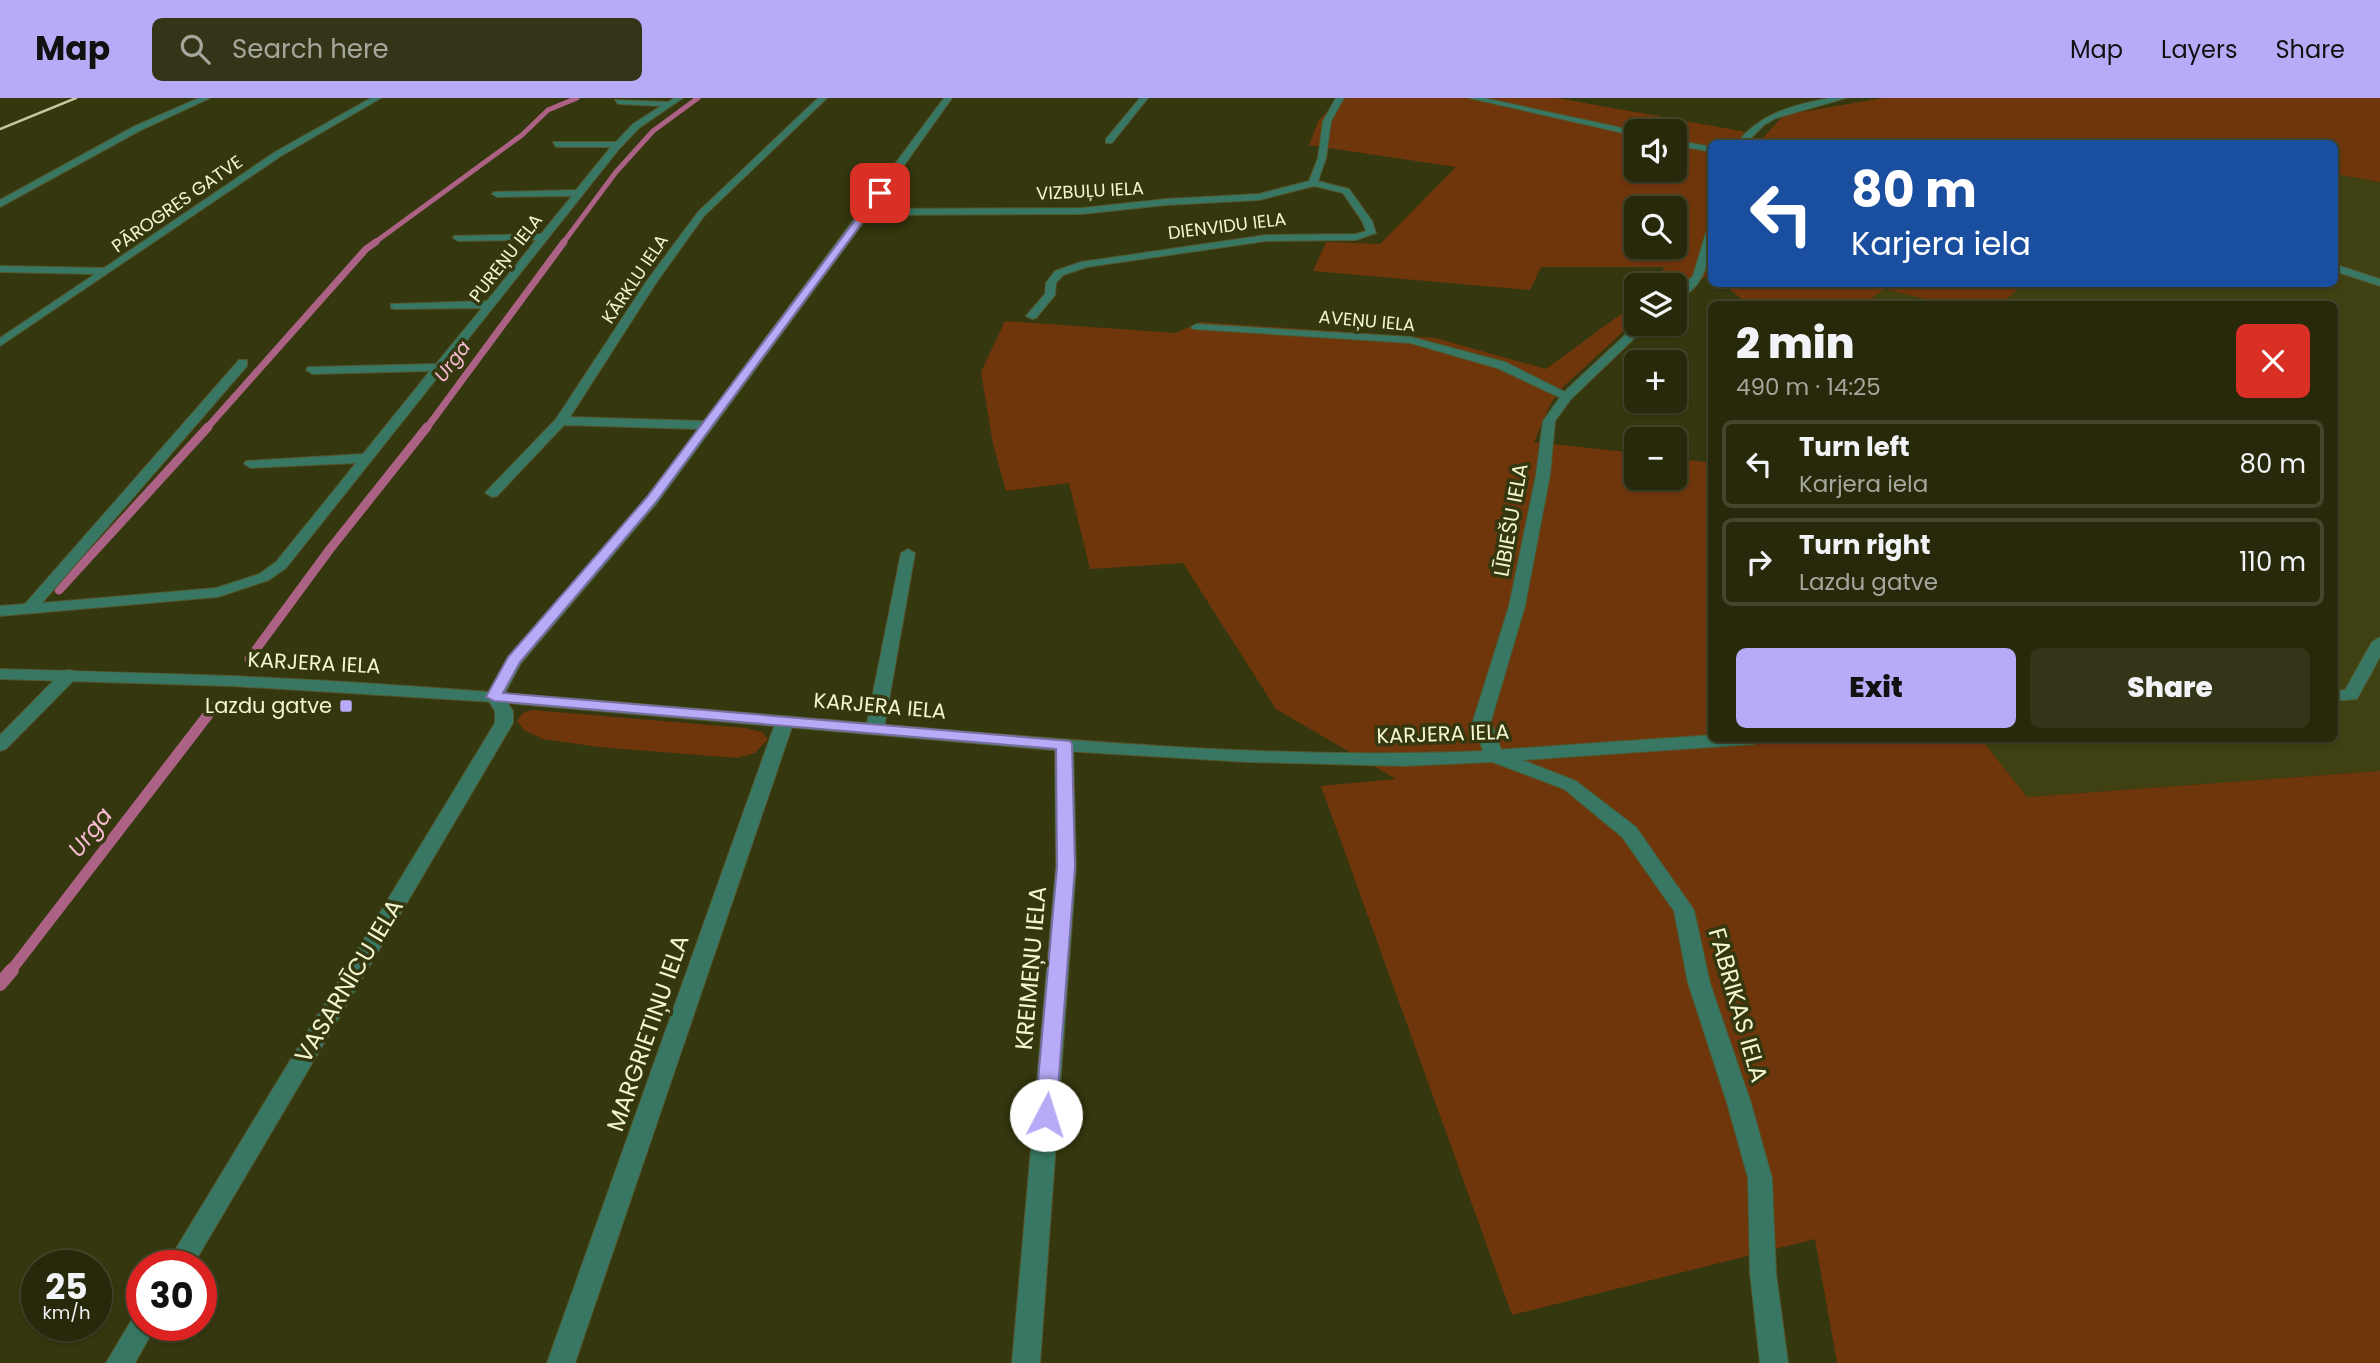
<!DOCTYPE html>
<meta charset="utf-8">
<style>
body{margin:0;font-family:Poppins,sans-serif;background:#343518;color:#f1f3f6;height:100vh;display:flex;flex-direction:column;font-size:26px;white-space:nowrap}
*{box-sizing:border-box;margin:0}
p{font-size:23px;color:#a5a69c}
.icon{flex:none;width:38px;height:38px;fill:none;stroke:currentColor;stroke-width:2;stroke-linecap:round;stroke-linejoin:round}
.map{position:relative;flex:1;overflow:hidden}
.sheet{position:absolute;left:1708px;top:203px;width:630px;height:441px;display:flex;flex-direction:column;background:#28290a;border-radius:10px;box-shadow:0 2px 5px #0004,0 0 0 2px #44452b}
.sheet>*{flex:none}
.guide{position:absolute;left:1708px;top:42px;width:630px;height:147px;border-radius:10px;box-shadow:0 2px 5px #0004,0 0 0 2px #44452b;background:#1a4fa0;color:#fff;overflow:hidden}
.buttons{position:absolute;left:1624px;top:21px;display:grid;gap:14px}
.buttons a{display:grid;place-items:center;width:63px;height:63px;border-radius:10px;background:#28290a;box-shadow:0 2px 5px #0004,0 0 0 2px #44452b;font-size:35px}
.speed{position:absolute;left:21px;top:1152px;display:flex;gap:14px;font-size:35px;font-weight:700;text-align:center}
.speed>*{display:grid;place-content:center;width:91px;height:91px;border-radius:50%;background:#28290a;box-shadow:0 2px 5px #0004,0 0 0 2px #44452b;line-height:1}
.speed small{font-size:18px;font-weight:400}
.speed .limit{border:10px solid #d22;background:#fff;color:#111}
.pin{position:absolute;display:grid;place-items:center;width:60px;height:60px;color:#fff;margin:-30px;border-radius:14px;box-shadow:0 4px 10px #0006}
.me{position:absolute;width:77px;margin:-38px;rotate:5deg;stroke-linejoin:round;filter:drop-shadow(0 0 5px #0008)}
.turn{display:flex;align-items:center;gap:24px;height:147px;padding:0 28px;font-size:32px}
.turn .icon{width:91px;height:91px;stroke-width:2.5}
.turn b{display:block;font-size:49px;line-height:60px}
.round{display:grid;place-items:center;flex:none;width:74px;height:74px;border-radius:10px;background:#343518}
.overview{display:flex;align-items:center;justify-content:space-between;height:119px;padding:0 28px}
h1{font-size:42px;font-weight:800;line-height:52px}
.primary-button{display:flex;gap:14px;margin-top:auto;padding:14px 28px}
.primary-button a{flex:1;height:80px;border-radius:10px;background:#b7abf7;color:#111;font-size:28px;font-weight:800;line-height:80px;text-align:center}
.primary-button a+a{background:#343518;color:#f1f3f6}
ul{padding:0;list-style:none}
li{display:flex;align-items:center;gap:21px;height:88px;margin:0 14px 10px;padding:0 14px;border:4px solid #44452b;border-radius:10px}
li div{flex:1}
li b{display:block;font-size:26px}
li em{font-style:normal}
header{display:flex;align-items:center;gap:42px;box-sizing:border-box;height:98px;padding:0 35px;background:#b7abf7;color:#111}
header strong{font-size:33px}
nav{display:flex;gap:38px;margin-inline-start:auto;font-size:24px}
.search{width:490px;height:63px;background:#343518;display:flex;align-items:center;gap:18px;box-sizing:border-box;padding:0 24px;border-radius:10px;color:#a5a69c;font-size:26px}
.map>svg:first-child{display:block}
.built{fill:#3f4112}
.green{fill:#6f360c;fill-rule:evenodd}
.lines{fill:none;stroke-linecap:round;stroke-linejoin:round}
.stream-far4{stroke:#ac6285;stroke-width:5}
.stream-far3{stroke:#ac6285;stroke-width:7}
.stream-far2{stroke:#ac6285;stroke-width:9}
.stream-far1{stroke:#ac6285;stroke-width:11}
.stream{stroke:#ac6285;stroke-width:14}
.minor-casing{stroke:#53562d;stroke-width:2}
.tertiary-casing{stroke:#53562d;stroke-width:2}
.minor{fill:#377764;fill-rule:evenodd}
.tertiary{fill:#377764;fill-rule:evenodd}
.rail{stroke:#c5c7a1;stroke-width:2.5}
.route{fill:#b7abf7;stroke:#776fa1;stroke-width:2}
.poi-dot{fill:#b7abf7;stroke:#35370e;stroke-width:2.5}
.labels{text-anchor:middle;stroke-width:7;stroke-linejoin:round;paint-order:stroke}
.far-street-label{font-size:18px;fill:#f3f6d0;stroke:#35370e}
.far-water-label{font-size:19px;font-style:italic;fill:#fabbd6;stroke:#35370e}
.street-label{font-size:21px;fill:#f3f6d0;stroke:#35370e}
.poi-label{font-size:21px;fill:#f3f6d0;stroke:#35370e;text-anchor:end}
.water-label{font-size:23px;font-style:italic;fill:#fabbd6;stroke:#35370e}
.near-street-label{font-size:24px;fill:#f3f6d0;stroke:#35370e}
</style>
<header>
<strong>Map</strong>
<div class="search"><svg class="icon" aria-label="search" viewBox="0 0 24 24"><circle cx="10" cy="10" r="6"/><path d="M15 15l6 6"/></svg>Search here</div>
<nav><a>Map</a><a>Layers</a><a>Share</a></nav>
</header>
<div class="map">
<svg width="2380" height="1265" viewBox="0 0 2380 1265">
<rect width="100%" height="100%" fill="#35370e"/>
<path class="built" d="M2335,76L2380,84V673L2027,699L1981,641L2334,640V206H2001L2023,186H2334Z
M1884,191L1944,206H1863Z"/>
<path class="green" d="M1341,0H1557L1741,33L1760,43L1784,17L1883,0H2380V84L2335,76L2334,46H1712L1711,176L1675,197V187H1651L1665,169H1541L1530,192L1313,173L1326,144L1380,146L1456,69L1309,47L1319,22ZM1636,33H1675V72H1636ZM1636,110H1675V149H1636Z
M1723,186H2023L2001,206H1944L1885,191L1863,206H1748Z
M1636,205V222L1565,287L1551,305L1534,344L1636,355V380H1675V360L1711,365L1712,640L1981,641L2027,699L2380,673V1265H1837L1815,1141L1512,1217L1321,688L1396,681L1276,611L1183,465L1090,471L1069,385L1006,393L993,346L981,274L1005,223L1176,235L1200,224L1435,240L1546,271Z
M532,612L745,630L762,634L768,641L755,655L737,660L599,649L543,641L524,632L517,623L523,615Z"/>
<g class="lines">
<path class="stream-far4" d="M374,145L522,37L548,12L577,0
M563,145L616,74L653,33L698,0"/>
<path class="stream-far3" d="M206,331L366,151L376,144
M426,331L564,144"/>
<path class="stream-far2" d="M59,492L208,329
M249,561L330,451L427,329"/>
<path class="stream-far1" d="M10,874L214,609"/>
<path class="stream" d="M0,886L12,872"/>
<defs>
<path id="minor" d="M199,0H210L141,32L0,109V102L135,28Z
M371,0H381L281,58L0,248V240L95,176L0,174V168L104,170L275,54Z
M674,0H683L639,30L619,51L286,470L269,482L218,499L0,518V508L25,506L239,262H247V268L42,505L216,490L259,476L276,464L356,365L251,370L244,366L246,363L363,356L430,273L312,276L306,272L308,269L436,266L482,210L395,211L391,210V206L487,203L536,142L458,143L453,140L454,138L541,136L572,98L497,99L492,96L494,94L576,92L611,49H556L553,44H616L633,26L661,8L618,6L615,2L668,4Z
M818,0H827L704,118L656,185L570,319L704,323L944,0H952L873,111L1082,110L1166,101L1259,96L1309,83L1318,60L1323,23L1336,0H1344L1331,23L1326,60L1318,83L1349,91L1372,123L1376,135L1356,142L1266,143L1087,169L1063,177L1056,185L1055,197L1036,220L1032,221L1026,218L1045,196L1046,185L1055,173L1081,164L1266,137L1356,136L1366,133L1362,123L1343,95L1314,88L1259,102L1166,107L1082,116L869,117L657,405L521,565L503,599L513,613V625L193,1167H166L495,625V613L486,599L508,560L647,399L698,331L564,327L497,398L492,399L485,395L556,321L646,184L698,114Z
M1140,0H1148L1112,45H1106V41Z
M1469,0H1484L1636,33V38Z
M1675,42L1712,49V54L1675,47Z
M2334,166L2380,181V188L2334,173Z
M1197,226L1411,239L1505,264L1573,298L1571,301H1563L1497,270L1410,245L1193,231L1191,229Z
M908,451L915,455L884,630L875,635L866,630L901,455Z
M2380,539V559L2357,601L2334,603V593L2345,592L2372,544Z
M69,572L75,573L77,577L75,581L6,651L0,653V637L63,573Z
M785,618L794,623L575,1265H547L776,623Z
M1712,637V640H1764L1756,646L1494,664L1485,658L1494,652Z
M1064,641L1073,647L1076,769L1040,1265H1012L1056,769L1055,647Z
M142,1215V1227H156L135,1265H106L134,1218Z"/>
<path id="tertiary" d="M1830,0H1846L1776,20L1764,27L1745,46H1736C1760,15 1793,7 1830,0Z
M1712,128C1712,157 1706,191 1675,202V194L1693,178L1707,131Z
M1637,226H1649L1571,301L1555,323L1550,377L1525,508L1491,623L1502,654L1576,683L1636,729L1694,812L1710,885L1751,1005L1772,1080L1776,1175L1788,1265H1760L1750,1175L1748,1080L1727,1005L1688,885L1674,813L1622,739L1564,691L1492,664L1404,668L1248,664L1064,653L494,604L232,588L0,581V571C77,573 154,575 231,578C415,586 599,603 783,618C1015,637 1250,663 1483,653L1473,623L1509,508L1536,377L1543,323L1563,295Z"/>
</defs>
<use href="#minor" class="minor-casing"/>
<use href="#tertiary" class="tertiary-casing"/>
<use href="#minor" class="minor"/>
<use href="#tertiary" class="tertiary"/>
<path class="rail" d="M0,31L76,0"/>
</g>
<path class="route" d="M877,93L884,95L656,404L520,564L503,595L1070,643L1072,646L1075,769L1056,1017L1053,1023L1046,1026L1038,1023L1035,1017L1057,769L1056,651L494,603L486,599L508,559L647,399Z"/>
<rect class="poi-dot" x="339" y="601" width="14" height="14" rx="3.5"/>
<g class="labels">
<g class="far-street-label">
<text transform="translate(1090 93) rotate(-3)" y="6">VIZBUĻU IELA</text>
<text transform="translate(177 106) rotate(-35)" y="6">PĀROGRES GATVE</text>
<text transform="translate(1227 128) rotate(-7)" y="6">DIENVIDU IELA</text>
<text transform="translate(506 160) rotate(-52)" y="6">PUREŅU IELA</text>
<text transform="translate(635 181) rotate(-56)" y="6">KĀRKLU IELA</text>
<text transform="translate(1367 223) rotate(5)" y="6">AVEŅU IELA</text>
</g>
<g class="far-water-label">
<text transform="translate(452 263) rotate(-53)" y="7">Urga</text>
</g>
<g class="street-label">
<text transform="translate(1511 422) rotate(-80)" y="7">LĪBIEŠU IELA</text>
<text transform="translate(314 565) rotate(3)" y="7">KARJERA IELA</text>
<text transform="translate(880 608) rotate(5)" y="7">KARJERA IELA</text>
<text transform="translate(1443 636) rotate(-2)" y="7">KARJERA IELA</text>
</g>
<g class="poi-label">
<text x="332" y="615">Lazdu gatve</text>
</g>
<g class="water-label">
<text transform="translate(90 734) rotate(-52)" y="8">Urga</text>
</g>
<g class="near-street-label">
<text transform="translate(1031 870) rotate(-85)" y="8">KREIMEŅU IELA</text>
<text transform="translate(349 883) rotate(-59)" y="8">VASARNĪCU IELA</text>
<text transform="translate(1738 907) rotate(74)" y="8">FABRIKAS IELA</text>
<text transform="translate(648 935) rotate(-71)" y="8">MARGRIETIŅU IELA</text>
</g>
</g>
</svg>
<div class="buttons">
<a><svg class="icon" aria-label="sound" viewBox="0 0 24 24"><path d="M4 9h4l5-4v14l-5-4H4zM17 9q2 3 0 6"/></svg></a>
<a><svg class="icon" aria-label="search" viewBox="0 0 24 24"><circle cx="10" cy="10" r="6"/><path d="M15 15l6 6"/></svg></a>
<a><svg class="icon" aria-label="layers" viewBox="0 0 24 24"><path d="M12 4l9 5-9 5-9-5zM3 14l9 5 9-5"/></svg></a>
<a>+</a>
<a>−</a>
</div>
<div class="speed"><div>25<small>km/h</small></div><div class="limit">30</div></div>
<div class="pin" style="left:880px;top:95px;background:#d93025"><svg class="icon" aria-label="arrive" viewBox="0 0 24 24"><path d="M6 21V4h12l-3 4 3 4H6"/></svg></div>
<svg class="me" style="left:1046px;top:1017px" viewBox="-20 -20 40 40"><circle r="19" fill="#fff"/><path d="M0-13L10 11 0 6-10 11z" fill="#b7abf7"/></svg>
<div class="guide">
<div class="turn"><svg class="icon" aria-label="left" viewBox="0 0 24 24"><path d="M17 20v-9H6M10 6l-5 5 5 5"/></svg><div><b>80 m</b>Karjera iela</div></div>
</div>
<section class="sheet">
<div class="overview"><div><h1>2 min</h1><p>490 m · 14:25</p></div><a class="round" style="background:#d93025;color:#fff"><svg class="icon" aria-label="close" viewBox="0 0 24 24"><path d="M6 6l12 12M18 6L6 18"/></svg></a></div>
<ul>
<li><svg class="icon" aria-label="left" viewBox="0 0 24 24"><path d="M17 20v-9H6M10 6l-5 5 5 5"/></svg><div><b>Turn left</b><p>Karjera iela</p></div><em>80 m</em></li>
<li><svg class="icon" aria-label="right" viewBox="0 0 24 24"><path d="M7 20v-9h11M14 6l5 5-5 5"/></svg><div><b>Turn right</b><p>Lazdu gatve</p></div><em>110 m</em></li>
</ul>
<div class="primary-button"><a>Exit</a><a>Share</a></div>
</section>
</div>
